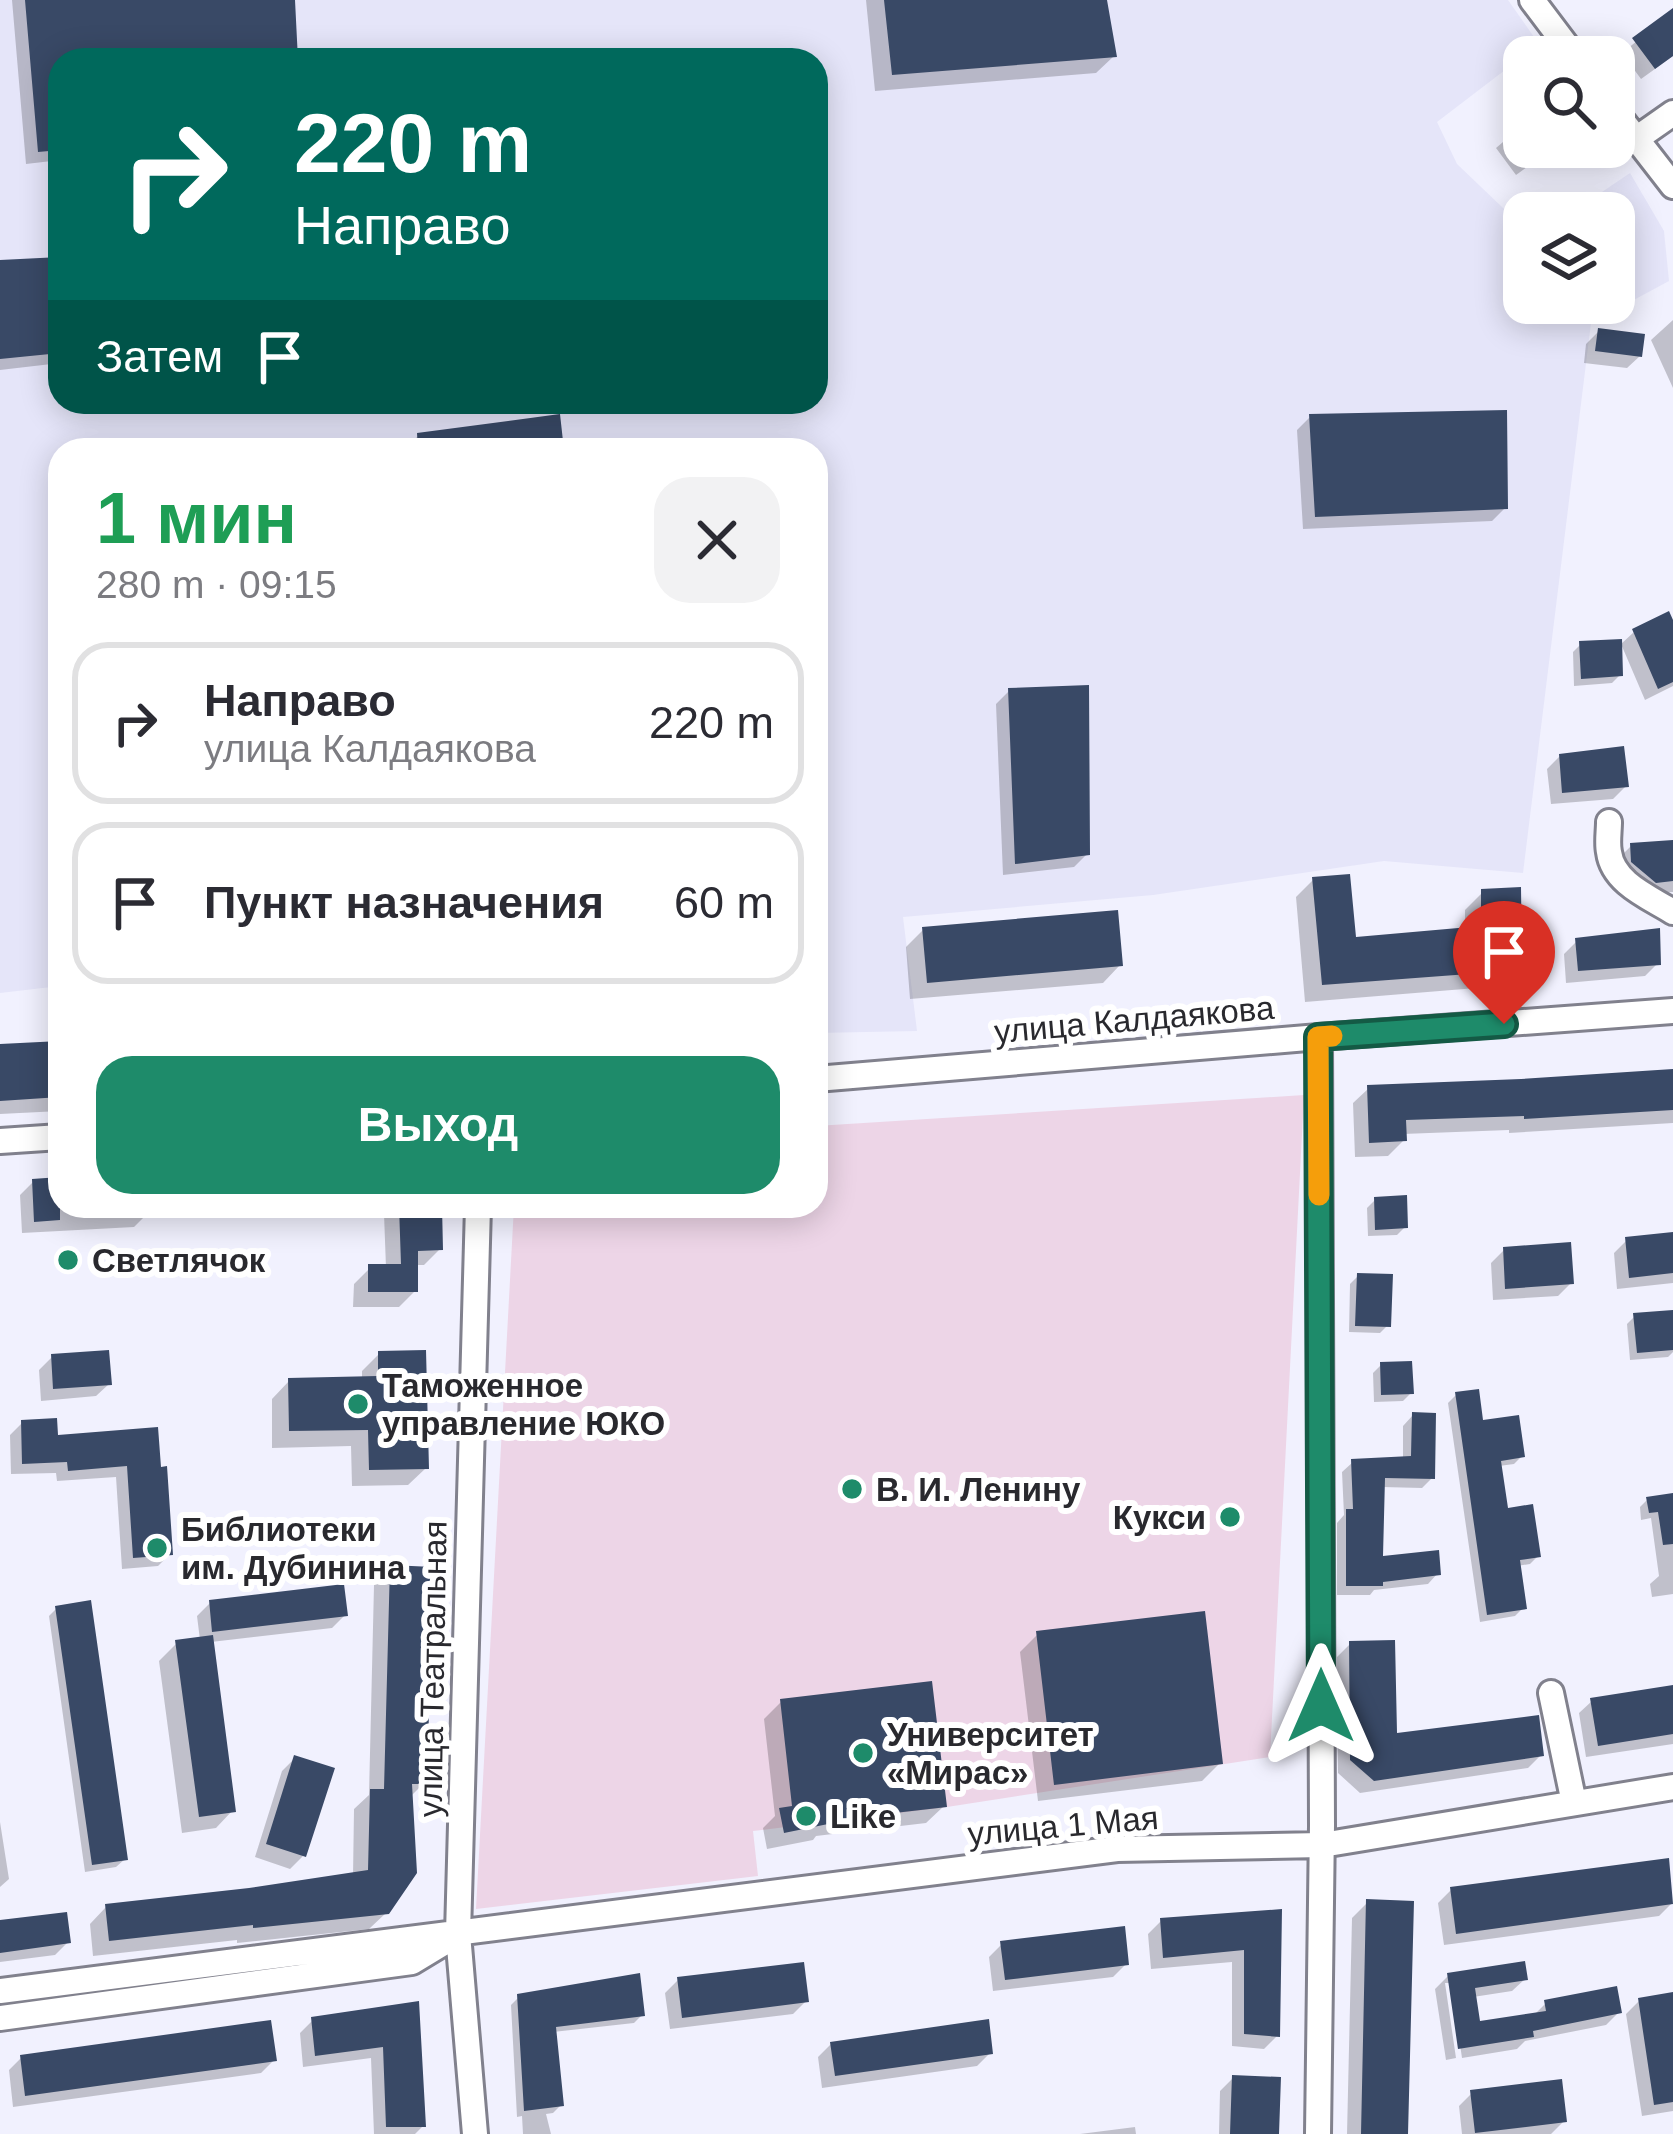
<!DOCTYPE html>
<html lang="ru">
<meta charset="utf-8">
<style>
body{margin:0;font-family:Arial,sans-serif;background:#f2f2f3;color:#2b2b33;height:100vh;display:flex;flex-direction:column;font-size:45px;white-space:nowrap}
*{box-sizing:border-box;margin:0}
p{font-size:39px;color:#7c7c81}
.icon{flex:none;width:66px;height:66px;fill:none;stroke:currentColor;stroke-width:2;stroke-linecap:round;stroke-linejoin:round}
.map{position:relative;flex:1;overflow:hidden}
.drawer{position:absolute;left:48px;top:438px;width:780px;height:780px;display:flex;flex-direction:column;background:#fff;border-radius:36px;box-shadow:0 6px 30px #0003}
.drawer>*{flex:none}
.banner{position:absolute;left:48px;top:48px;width:780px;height:366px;border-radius:36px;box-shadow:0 6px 30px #0003;background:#00695c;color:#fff;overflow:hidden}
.tools{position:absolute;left:1503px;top:36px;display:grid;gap:24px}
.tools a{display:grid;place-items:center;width:132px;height:132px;border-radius:24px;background:#fff;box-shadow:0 6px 30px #0003;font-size:60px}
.pin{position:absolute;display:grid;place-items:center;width:102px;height:102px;color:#fff;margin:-123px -51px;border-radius:50% 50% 50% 0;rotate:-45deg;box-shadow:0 0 12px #0007}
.pin .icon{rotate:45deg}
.me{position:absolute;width:132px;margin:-66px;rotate:0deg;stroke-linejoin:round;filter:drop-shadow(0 0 9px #0008)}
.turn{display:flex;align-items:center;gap:42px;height:252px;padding:0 48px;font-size:54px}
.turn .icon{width:156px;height:156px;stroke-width:2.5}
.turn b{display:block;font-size:84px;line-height:102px}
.then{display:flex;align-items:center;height:114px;padding:0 48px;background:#0003;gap:24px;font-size:45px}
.round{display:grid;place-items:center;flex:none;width:126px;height:126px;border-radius:36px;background:#f2f2f3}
.headline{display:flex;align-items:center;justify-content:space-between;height:204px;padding:0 48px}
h1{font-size:72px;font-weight:800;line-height:90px;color:#1e9e55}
.primary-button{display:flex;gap:24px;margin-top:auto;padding:24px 48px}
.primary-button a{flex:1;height:138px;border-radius:36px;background:#1e8b6a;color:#fff;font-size:48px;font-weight:800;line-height:138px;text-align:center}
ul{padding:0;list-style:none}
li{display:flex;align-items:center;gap:36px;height:162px;margin:0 24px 18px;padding:0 24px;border:6px solid #e1e1e2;border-radius:36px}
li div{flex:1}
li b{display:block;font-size:45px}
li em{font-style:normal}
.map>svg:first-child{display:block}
.built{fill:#e5e5f9;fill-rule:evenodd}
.green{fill:#edd5e7}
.shadow{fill:#0003}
.building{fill:#394966}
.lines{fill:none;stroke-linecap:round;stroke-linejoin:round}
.minor-casing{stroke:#81818d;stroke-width:30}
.minor{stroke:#fff;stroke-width:24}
.route-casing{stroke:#145a45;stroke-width:30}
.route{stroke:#1e8b6a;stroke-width:21}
.slow{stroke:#f59e0b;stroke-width:21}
.poi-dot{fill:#1e8b6a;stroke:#fff;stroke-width:4.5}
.labels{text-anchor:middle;stroke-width:12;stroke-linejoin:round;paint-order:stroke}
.street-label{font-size:33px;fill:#29292e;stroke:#fff}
.poi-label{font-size:33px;font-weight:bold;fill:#29292e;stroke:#fff;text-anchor:start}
</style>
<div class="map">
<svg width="1673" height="2134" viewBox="0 0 1673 2134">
<rect width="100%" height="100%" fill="#f1f1fe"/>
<path class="built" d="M0,0H1508L1539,44L1437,122L1457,164L1524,228V303H1614V213H1571L1630,173L1664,231L1669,281L1591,323L1523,873L1384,861L1153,895L903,917L917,1031L816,1033V450H60V986L0,993ZM60,60H816V402H60Z"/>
<path class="green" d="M1304,1095L1270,1757L947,1807L753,1831L758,1876L476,1909L514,1206H816V1126Z"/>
<path class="shadow" d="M12,0H292L295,60H60V160L26,164Z
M866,0H1104L1114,56L1096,73L875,91Z
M1673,12V56L1641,79L1622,53Z
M1524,124V147H1555L1516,175L1496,148Z
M60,260V363L0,370V263Z
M1673,320V388L1651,340Z
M1599,331L1640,356L1627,368L1584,363L1586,344Z
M1310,417L1505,508L1492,521L1303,529L1297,430Z
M418,436L561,450H405Z
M1673,628V686L1645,700L1621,644L1634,632Z
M1581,644L1620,675L1612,683L1574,686L1573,652Z
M1009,691L1087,854L1074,867L1003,875L996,704Z
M1560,756L1626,786L1613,799L1551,804L1547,769Z
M1673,843V892L1642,894L1618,859L1631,846Z
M1313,880L1353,940L1465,930V910L1483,892L1519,968L1501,986L1305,1002L1296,897Z
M924,929L1120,965L1103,983L910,999L906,947Z
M1577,941L1658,963L1645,976L1566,983L1564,954Z
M60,1044V1111L0,1114V1048Z
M1673,1072V1123L1509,1133V1130L1403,1134L1404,1140L1388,1156L1355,1157L1353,1103L1369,1088Z
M60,1180V1206H147V1214L134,1227L22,1233L20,1195L33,1182Z
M1375,1200L1405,1227L1397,1235L1368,1236L1367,1208Z
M334,1206H439L440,1249L424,1265H415V1291L399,1307H353L354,1284L370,1268H386L384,1214L334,1216Z
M1673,1235V1283L1617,1289L1614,1253L1627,1240Z
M1504,1250L1571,1283L1558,1296L1493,1300L1491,1263Z
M1358,1276L1388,1325L1380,1333L1349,1332L1350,1284Z
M1673,1313V1352L1668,1357L1630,1360L1627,1324L1635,1316Z
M379,1354L426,1468L408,1485L352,1486L351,1446L272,1448V1399L289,1381L362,1380V1371Z
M52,1357L109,1384L96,1396L41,1401L39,1370Z
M1381,1365L1411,1393L1403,1401L1374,1402L1373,1373Z
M1456,1395L1481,1424L1522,1456L1514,1464L1499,1466L1505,1511L1538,1556L1530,1564L1517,1566L1523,1608L1515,1616L1480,1622L1448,1403Z
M1413,1415L1432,1478L1422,1488L1382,1487L1380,1560L1438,1573L1428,1584L1374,1590L1370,1595H1337V1523L1344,1515L1342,1472L1353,1462L1403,1460V1426Z
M22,1423L55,1438L155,1431L170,1554L158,1566L122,1569L116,1477L57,1481L56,1473L11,1474L10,1435Z
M1673,1496V1594L1652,1597L1650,1584L1659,1576L1651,1518L1641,1520L1640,1507L1648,1499Z
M391,1568L424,1783L410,1797L387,1912L369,1929L237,1943V1940L93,1956L90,1924L106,1907L353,1876L354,1809L369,1795L374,1585Z
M210,1603L345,1615L332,1628L211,1642L233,1810L216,1828L182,1833L159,1661L177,1643L200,1640L197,1616Z
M57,1608L125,1859L116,1867L85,1872L49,1616Z
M1038,1634L1220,1763L1202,1781L1038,1801L1020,1652Z
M1350,1644L1394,1736L1541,1755L1528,1768L1360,1793L1338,1773L1337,1657Z
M1673,1688V1744L1586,1757L1579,1713L1592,1701Z
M781,1702L944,1806L926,1823L816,1836L813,1840L767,1849L763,1828L775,1816L764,1719Z
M295,1758L303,1856L290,1869L255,1857L282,1771Z
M0,1822L9,1879L0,1887Z
M1451,1890L1672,1903L1659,1916L1444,1945L1438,1903Z
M1368,1902L1405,2134H1347L1352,1918Z
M1279,1912L1277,2036L1264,2049L1232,2046V1962L1151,1969L1148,1934L1161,1921Z
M0,1923L68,1942L55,1955L0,1962Z
M1002,1944L1126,1964L1113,1977L993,1991L989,1957Z
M1448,1976L1525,1979L1512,1991L1473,1997L1477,2024L1533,2016L1546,2003L1619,2012L1606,2025L1525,2041L1517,2049L1462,2058L1451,1983H1445L1456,2058L1446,2060L1435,1989Z
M678,1980L806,2001L793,2014L670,2029L665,1993Z
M1673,1996V2111L1642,2116L1626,2014L1639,2001Z
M519,1997L642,2015L634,2023L553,2032L561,2105L553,2113L546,2114L551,2134H523L522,2116L517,2117L511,2005Z
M416,2005L423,2126L415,2134H374L371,2058L303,2067L300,2033L313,2020Z
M831,2044L990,2053L977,2066L822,2088L818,2057Z
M22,2057L274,2060L261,2073L13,2107L9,2070Z
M1233,2078L1276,2134H1219L1220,2091Z
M1472,2093L1564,2121L1551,2134H1462L1459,2106Z
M1135,2127L1136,2134H1080Z"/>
<path class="building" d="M25,0H295L298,60H60V150L38,152Z
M884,0H1107L1117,57L892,75Z
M1673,8V56L1655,69L1632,38Z
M60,257V353L0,359V260Z
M1598,328L1645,334L1642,357L1595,351Z
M1507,410L1508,509L1315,517L1309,414Z
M560,414L564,450H418L417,433Z
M1669,611L1673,620V682L1658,689L1632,629Z
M1622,639L1623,676L1581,679L1579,641Z
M1089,685L1090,855L1015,864L1008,688Z
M1624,746L1629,787L1562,793L1559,754Z
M1673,840V881L1656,883L1631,862L1630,843Z
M1350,874L1356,937L1481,926V889L1521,887L1522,970L1322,985L1312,877Z
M1118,910L1123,966L927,983L922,927Z
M1660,928L1661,965L1578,971L1575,938Z
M60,1041V1097L0,1101V1044Z
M1673,1069V1110L1524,1119V1116L1406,1120L1407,1141L1369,1143L1367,1085L1521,1079Z
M60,1177V1220L34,1222L32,1179Z
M1407,1195L1408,1228L1375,1230L1374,1197Z
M399,1206H442L443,1250L418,1251V1292H368V1264H401Z
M1673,1232V1273L1629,1278L1625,1237Z
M1571,1242L1574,1284L1505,1289L1503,1247Z
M1357,1273L1393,1274L1391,1327L1355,1326Z
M1673,1310V1350L1637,1353L1633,1313Z
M109,1350L112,1385L53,1389L51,1354Z
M426,1350L429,1469L369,1470L368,1430L289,1431L288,1378L378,1376V1351Z
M1412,1361L1414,1394L1381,1395L1380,1362Z
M1479,1389L1483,1420L1519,1415L1525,1457L1501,1461L1508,1508L1533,1504L1541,1557L1520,1560L1527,1609L1487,1615L1455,1392Z
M1412,1412L1436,1413L1435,1479L1385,1478L1383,1556L1439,1550L1441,1575L1383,1582V1586H1346V1509H1353L1351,1459L1411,1456Z
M57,1418L58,1435L158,1427L161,1467L167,1466L173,1555L133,1558L127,1466L68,1471L67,1462L22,1464L21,1420Z
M1673,1493V1544L1663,1545L1658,1512L1649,1513L1646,1497Z
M390,1565L433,1567L427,1784H412L417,1873L389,1914L253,1928V1925L109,1941L105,1904L249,1888L368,1870L370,1789H384Z
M344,1584L348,1616L212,1632L209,1600Z
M91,1600L128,1860L92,1865L55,1606Z
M1205,1611L1223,1764L1054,1785L1036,1631Z
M213,1635L236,1812L199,1817L175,1640Z
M1395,1640L1397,1733L1539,1715L1544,1756L1374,1781L1350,1760L1349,1641Z
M932,1681L947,1807L833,1820V1823L784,1833L779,1808L792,1806L780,1699Z
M1673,1685V1734L1598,1746L1590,1698Z
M294,1755L335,1768L306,1857L266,1844Z
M1669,1858L1673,1904L1456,1934L1450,1887Z
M1366,1899L1414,1901L1408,2134H1361Z
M1282,1909L1280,2037L1244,2034V1950L1163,1958L1160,1918Z
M67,1912L71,1943L0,1953V1920Z
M1125,1926L1129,1965L1005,1980L1000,1941Z
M1525,1961L1528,1980L1475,1988L1480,2021L1546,2011L1544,2000L1617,1986L1622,2013L1533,2031L1534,2037L1458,2049L1447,1973Z
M804,1962L809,2002L682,2018L677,1977Z
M640,1973L645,2016L556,2027L564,2106L524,2111L517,1994Z
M1673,1992V2102L1654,2105L1638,1998Z
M419,2001L426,2127H386L383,2047L315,2056L311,2017Z
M989,2019L993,2054L835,2076L830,2042Z
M271,2020L277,2061L25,2096L20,2055Z
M1232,2075L1281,2077L1279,2134H1230Z
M1562,2079L1567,2122L1475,2133L1470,2090Z"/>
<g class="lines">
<defs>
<path id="minor" d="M1532,0L1575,57
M1614,110L1673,186
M1636,139L1673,113
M1609,822C1609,831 1607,843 1609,852C1613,883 1649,897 1673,912
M816,1079L1319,1037L1673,1011
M0,1141L60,1137
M1551,1693L1574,1803
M0,1991L1117,1849L1322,1845L1673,1787
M0,2018L412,1962L450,1939
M475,2134L458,1934L478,1206
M1318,2134L1322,1825L1319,1037"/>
</defs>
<use href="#minor" class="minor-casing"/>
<use href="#minor" class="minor"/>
</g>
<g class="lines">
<defs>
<path id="route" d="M1321,1706L1318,1037L1504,1024"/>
</defs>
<use href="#route" class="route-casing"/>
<use href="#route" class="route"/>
<path class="slow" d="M1319,1195L1318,1037L1332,1036"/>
</g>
<g class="poi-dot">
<circle cx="68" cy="1260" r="12"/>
<circle cx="358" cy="1404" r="12"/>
<circle cx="852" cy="1489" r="12"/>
<circle cx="1230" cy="1517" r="12"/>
<circle cx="157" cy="1548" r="12"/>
<circle cx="863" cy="1753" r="12"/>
<circle cx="806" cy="1816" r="12"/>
</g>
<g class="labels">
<g class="street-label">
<text transform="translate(1134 1019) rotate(-5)" y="12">улица Калдаякова</text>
<text transform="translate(432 1669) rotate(-89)" y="12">улица Театральная</text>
<text transform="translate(1063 1825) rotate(-5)" y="12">улица 1 Мая</text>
</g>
<g class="poi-label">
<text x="92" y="1272">Светлячок</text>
<text x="382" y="1397">Таможенное<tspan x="382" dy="38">управление ЮКО</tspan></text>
<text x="876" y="1501">В. И. Ленину</text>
<text x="1206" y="1529" text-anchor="end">Кукси</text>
<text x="181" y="1541">Библиотеки<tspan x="181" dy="38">им. Дубинина</tspan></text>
<text x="887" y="1746">Университет<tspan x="887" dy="38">«Мирас»</tspan></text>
<text x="830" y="1828">Like</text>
</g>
</g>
</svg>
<div class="tools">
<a><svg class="icon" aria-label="search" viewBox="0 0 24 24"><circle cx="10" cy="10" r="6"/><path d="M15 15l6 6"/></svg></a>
<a><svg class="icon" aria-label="layers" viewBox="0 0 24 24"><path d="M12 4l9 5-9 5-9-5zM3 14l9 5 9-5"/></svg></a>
</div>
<div class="pin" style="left:1504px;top:1024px;background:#d93025"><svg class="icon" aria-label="arrive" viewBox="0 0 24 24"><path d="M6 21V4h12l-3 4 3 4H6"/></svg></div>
<svg class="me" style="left:1321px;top:1706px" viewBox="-20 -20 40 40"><path d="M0-17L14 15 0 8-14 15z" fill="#1e8b6a" stroke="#fff" stroke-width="4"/></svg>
<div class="banner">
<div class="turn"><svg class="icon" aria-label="right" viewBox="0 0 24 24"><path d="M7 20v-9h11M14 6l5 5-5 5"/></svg><div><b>220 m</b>Направо</div></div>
<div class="then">Затем<svg class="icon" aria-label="arrive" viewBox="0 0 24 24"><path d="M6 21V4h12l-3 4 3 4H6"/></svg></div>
</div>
<section class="drawer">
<div class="headline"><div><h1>1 мин</h1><p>280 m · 09:15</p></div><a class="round"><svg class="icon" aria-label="close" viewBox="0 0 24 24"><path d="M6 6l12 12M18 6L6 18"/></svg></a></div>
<ul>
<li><svg class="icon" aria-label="right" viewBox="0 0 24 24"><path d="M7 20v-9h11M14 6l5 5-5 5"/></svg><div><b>Направо</b><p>улица Калдаякова</p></div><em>220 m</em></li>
<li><svg class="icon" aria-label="arrive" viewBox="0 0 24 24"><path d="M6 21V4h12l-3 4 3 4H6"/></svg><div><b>Пункт назначения</b></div><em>60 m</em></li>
</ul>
<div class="primary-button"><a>Выход</a></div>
</section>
</div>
